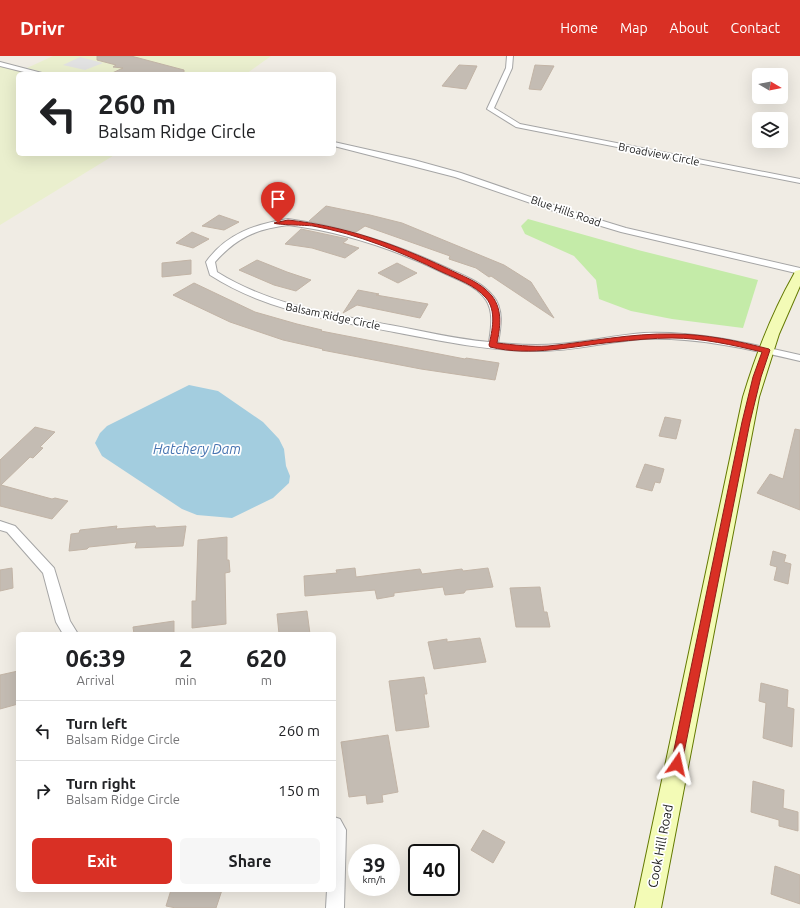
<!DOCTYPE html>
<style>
body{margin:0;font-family:Ubuntu,sans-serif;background:#f6f6f6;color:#202124;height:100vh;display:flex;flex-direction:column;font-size:15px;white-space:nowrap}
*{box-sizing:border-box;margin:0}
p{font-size:13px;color:#757577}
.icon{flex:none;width:22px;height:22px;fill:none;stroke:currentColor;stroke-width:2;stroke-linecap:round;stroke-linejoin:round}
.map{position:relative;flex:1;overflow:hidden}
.details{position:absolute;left:16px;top:576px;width:320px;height:260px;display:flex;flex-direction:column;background:#fff;border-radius:6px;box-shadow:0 4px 16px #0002}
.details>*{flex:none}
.hud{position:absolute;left:16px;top:16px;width:320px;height:84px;border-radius:6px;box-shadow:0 4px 16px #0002;background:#fff;color:#202124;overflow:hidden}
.needle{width:26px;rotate:100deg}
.tools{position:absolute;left:752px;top:12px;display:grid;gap:8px}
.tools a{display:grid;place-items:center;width:36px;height:36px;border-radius:6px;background:#fff;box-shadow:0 4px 16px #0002;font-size:20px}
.speed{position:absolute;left:348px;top:788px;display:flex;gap:8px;font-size:20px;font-weight:700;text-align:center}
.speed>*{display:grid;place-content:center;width:52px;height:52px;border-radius:50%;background:#fff;box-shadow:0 4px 16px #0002;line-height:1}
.speed small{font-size:10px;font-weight:400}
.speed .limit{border:2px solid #111;border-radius:6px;background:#fff;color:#111}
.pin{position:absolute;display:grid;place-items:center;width:34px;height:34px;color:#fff;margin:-41px -17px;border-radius:50% 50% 50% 0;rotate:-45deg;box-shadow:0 0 4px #0007}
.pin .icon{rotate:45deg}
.me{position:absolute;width:44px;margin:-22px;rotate:11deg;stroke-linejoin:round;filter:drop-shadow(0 0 3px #0008)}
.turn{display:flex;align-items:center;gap:14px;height:84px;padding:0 16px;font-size:18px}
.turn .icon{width:52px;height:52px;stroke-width:2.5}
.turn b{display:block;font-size:28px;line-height:34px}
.eta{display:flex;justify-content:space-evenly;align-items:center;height:68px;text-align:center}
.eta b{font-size:24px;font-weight:700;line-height:28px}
.button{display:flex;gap:8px;margin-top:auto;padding:8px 16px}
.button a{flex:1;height:46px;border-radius:6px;background:#d93025;color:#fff;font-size:16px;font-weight:700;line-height:46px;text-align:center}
.button a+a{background:#f6f6f6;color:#202124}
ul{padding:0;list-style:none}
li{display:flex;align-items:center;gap:12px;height:60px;padding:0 16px;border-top:1px solid #e0e0e0}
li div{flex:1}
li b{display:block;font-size:15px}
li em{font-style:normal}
header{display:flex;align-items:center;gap:24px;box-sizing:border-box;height:56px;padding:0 20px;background:#d93025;color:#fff}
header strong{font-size:19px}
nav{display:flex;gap:22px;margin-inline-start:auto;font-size:14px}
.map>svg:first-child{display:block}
.farmland{fill:#eaefce}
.grass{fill:#c4eba8}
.parking{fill:#e2e2e2}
.water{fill:#a3cddf}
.building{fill:#c4bcb3;stroke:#c2b4a6}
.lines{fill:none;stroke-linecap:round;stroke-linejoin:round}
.street-casing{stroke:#a5a5a5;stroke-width:2}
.secondary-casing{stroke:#637901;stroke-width:2}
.street{fill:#fff;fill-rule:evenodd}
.secondary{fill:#f3fbb6;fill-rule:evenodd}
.route{fill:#d93025;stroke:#8d1f18}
.labels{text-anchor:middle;stroke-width:3.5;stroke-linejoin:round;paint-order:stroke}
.far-street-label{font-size:11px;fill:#1e1e1e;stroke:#fff}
.street-label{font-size:13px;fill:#1e1e1e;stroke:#fff}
.water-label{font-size:14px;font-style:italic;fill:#4774b1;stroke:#fff}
</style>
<header>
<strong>Drivr</strong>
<nav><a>Home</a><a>Map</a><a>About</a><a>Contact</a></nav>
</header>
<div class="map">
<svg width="800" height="852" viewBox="0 0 800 852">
<rect width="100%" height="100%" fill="#f0ece4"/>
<path class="farmland" d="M53,0H271L246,18H49L27,12Z
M0,10L32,18H18V98H116L0,169Z"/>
<path class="grass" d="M528,163L638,194L758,224L743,272L672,263L631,255L599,243L596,224L574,200L525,178L521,170Z"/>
<path class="parking" d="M80,1L103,7L85,14L63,9Z"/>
<path class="water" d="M189,329L218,335L263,366L279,383L284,393L286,410L290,420L289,427L273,442L232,462L197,459L182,453L102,400L95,387L100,377L107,370Z"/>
<path class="building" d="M97,0H131L184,14V18H110L123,12L113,11L116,9L97,4Z
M459,9L477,10L466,33L442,30Z
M535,9L554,10L541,34L529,33Z
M326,150L370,159L402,167L504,209L531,226L554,262L491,220L489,221L476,212L449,203L450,200L365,170L356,176L309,165Z
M219,159L239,166L224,174L202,170Z
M301,173L348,183L343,187L359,192L345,202L312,192L285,188Z
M192,176L209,183L193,192L176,187Z
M191,204V218L162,221V207Z
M257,204L287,216L311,224L296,235L274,229L239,214Z
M397,207L417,217L398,227L378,217Z
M194,227L255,256L297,268L322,274L321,275L465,303L466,302L499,307L495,324L421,313L322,294L323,293L283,284L230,266L173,239Z
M358,234L379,238L376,239L428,248L420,262L357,249L343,257Z
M665,361L681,364L676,383L659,380Z
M35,371L55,376L40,391L43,392L33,402L30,401L1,429L52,443L55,442L68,445L52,463L0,450V404Z
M795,373L800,374V454L757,437L770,418L783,423Z
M645,408L664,413L660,427L655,426L652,435L636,431Z
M117,470L116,473L155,470L156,472L186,470L183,490L135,492L137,486L89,491L87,493L69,495L71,478L79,477L80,474Z
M227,481V504H229L230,516L225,517L226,568L192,572V545H196L198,484Z
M773,495L786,499L784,506L791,508L788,528L774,524L777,511L770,509Z
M12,512L13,532L0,535V514Z
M355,512L356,521L420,513L422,518L462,513L463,515L488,512L493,531L466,534L464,537L445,539L443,531L394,537V540L377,543L375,534L305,540L304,520L337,517L336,514Z
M540,531L544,556H547L550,571H516L510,532Z
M307,555L310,578H279L277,558Z
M174,565V578H134L133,571Z
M480,582L486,606L434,613L428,586L447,583V586Z
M18,615V648L0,653V619Z
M424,621L427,638H424L429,671L396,675L389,625Z
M761,627L788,634L787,651L794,653L792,691L763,682L766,647L759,645Z
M388,679L398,736L382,739L383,746L367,748L366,739L349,741L341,686Z
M753,725L784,734L783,752L798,756V775L779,770V764L751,756Z
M483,774L505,786L493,807L471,794Z
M775,810L800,819V848L771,838Z
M171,834H222L216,852H176L166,850Z"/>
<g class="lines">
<defs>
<path id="street" d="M507,0H513L512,12L494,52L520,68L800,123V127L516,71L487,53L506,12Z
M0,6L42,17L43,18H32L0,10Z
M334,86L414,104L461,117L577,157L626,172L800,212V218L621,176L571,161L455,121L334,90Z
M288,163C344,171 396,188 447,212C463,219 482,226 493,240C504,253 501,271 498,287C519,289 539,290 559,288C588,286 615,279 644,277C697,275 748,287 800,299V305C749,293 697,281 644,283C608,285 572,296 535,295C488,295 441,285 394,276C330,264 266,255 210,219L206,206C226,178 255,168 288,163ZM288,169C344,176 397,194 448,219C461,225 478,231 486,244C494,256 491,273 489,286C455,283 423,275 390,269C329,258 270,249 217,216L215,206C236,182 256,173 288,169Z
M0,465L15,470L54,512L70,565L78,578H63L56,566L43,517L7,476L0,474Z
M334,761L340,763L346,774L344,852H326L327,834H334Z"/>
<path id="secondary" d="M800,214V230L779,278L759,341L661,852H635L743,341C756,298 772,257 794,218L795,215Z"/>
</defs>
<use href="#street" class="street-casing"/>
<use href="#secondary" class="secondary-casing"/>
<use href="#street" class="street"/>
<use href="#secondary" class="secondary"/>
</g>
<path class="route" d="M288,164C344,170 395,188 446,212C462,220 481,226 492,240C503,254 500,272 497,287C514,289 531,291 548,290C590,286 631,277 673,278C705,278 738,285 769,293L770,294L761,321L750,366L681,712L677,713L673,712L671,708L742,366L753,321L762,296C733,289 702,282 672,282C653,282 633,284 614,286C573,290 531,301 490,291L489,289C492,275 497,255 486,242C475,229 457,223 442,216C401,196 358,178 313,170C306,169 277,169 274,167Z"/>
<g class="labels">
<g class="far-street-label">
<text transform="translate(659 98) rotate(11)" y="4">Broadview Circle</text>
<text transform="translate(566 155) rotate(19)" y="4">Blue Hills Road</text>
<text transform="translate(333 260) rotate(12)" y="4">Balsam Ridge Circle</text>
</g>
<g class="street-label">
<text transform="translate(660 790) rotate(-79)" y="5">Cook Hill Road</text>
</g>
<g class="water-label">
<text x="197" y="398">Hatchery Dam</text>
</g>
</g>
</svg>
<div class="tools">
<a><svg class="needle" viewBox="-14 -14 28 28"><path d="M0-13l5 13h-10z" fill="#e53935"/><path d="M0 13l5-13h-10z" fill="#757577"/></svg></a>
<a><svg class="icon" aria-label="layers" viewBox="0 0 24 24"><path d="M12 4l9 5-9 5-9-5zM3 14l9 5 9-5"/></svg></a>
</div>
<div class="speed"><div>39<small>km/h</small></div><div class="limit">40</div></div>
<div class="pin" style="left:278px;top:167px;background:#d93025"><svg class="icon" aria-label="arrive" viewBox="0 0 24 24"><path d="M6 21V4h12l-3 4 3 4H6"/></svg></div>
<svg class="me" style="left:677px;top:708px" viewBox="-20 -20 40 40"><path d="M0-17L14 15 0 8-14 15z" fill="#d93025" stroke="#fff" stroke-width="4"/></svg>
<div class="hud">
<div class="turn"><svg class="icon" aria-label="left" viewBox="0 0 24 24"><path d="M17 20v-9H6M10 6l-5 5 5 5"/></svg><div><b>260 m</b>Balsam Ridge Circle</div></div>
</div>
<section class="details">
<div class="eta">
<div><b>06:39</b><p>Arrival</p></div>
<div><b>2</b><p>min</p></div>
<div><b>620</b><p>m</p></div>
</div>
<ul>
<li><svg class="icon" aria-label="left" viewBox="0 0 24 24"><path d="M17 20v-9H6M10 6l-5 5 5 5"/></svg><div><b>Turn left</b><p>Balsam Ridge Circle</p></div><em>260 m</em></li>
<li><svg class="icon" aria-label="right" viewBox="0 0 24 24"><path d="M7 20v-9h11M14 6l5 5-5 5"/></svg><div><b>Turn right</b><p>Balsam Ridge Circle</p></div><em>150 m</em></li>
</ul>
<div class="button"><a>Exit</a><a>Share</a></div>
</section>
</div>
